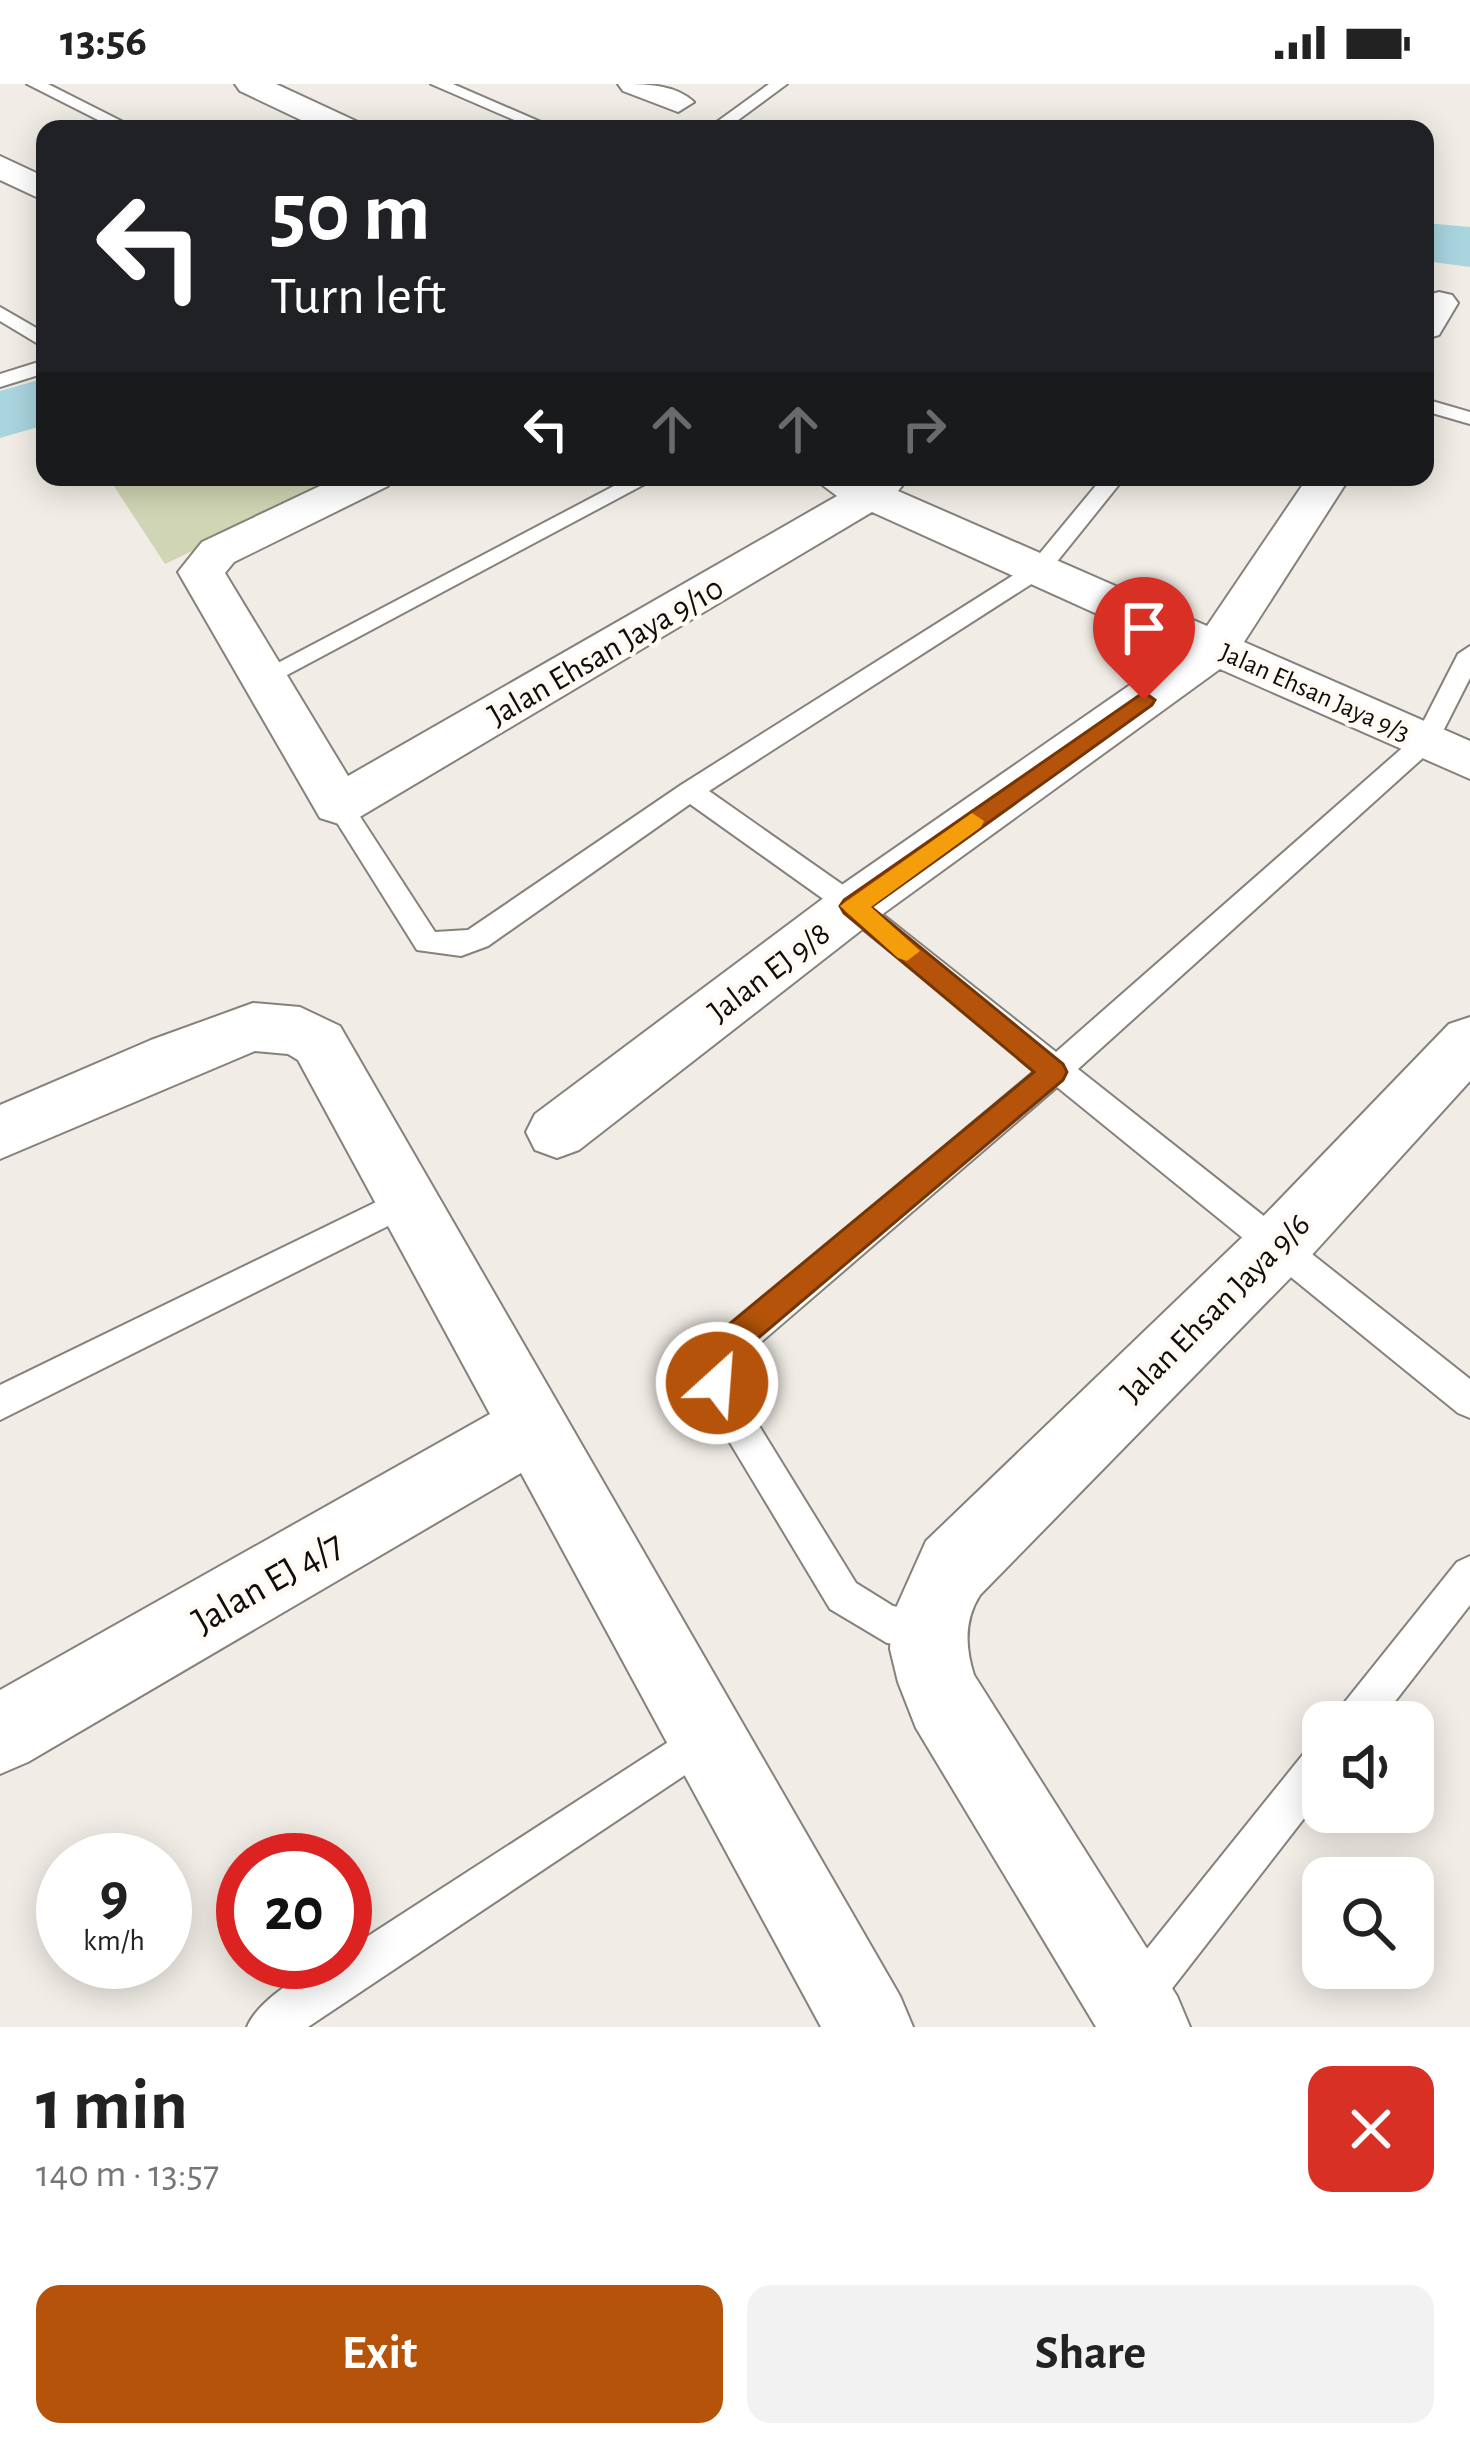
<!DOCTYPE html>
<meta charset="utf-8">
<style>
body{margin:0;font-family:"Alegreya Sans",sans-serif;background:#f2f2f2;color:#222;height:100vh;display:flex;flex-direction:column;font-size:45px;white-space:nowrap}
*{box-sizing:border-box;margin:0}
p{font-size:39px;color:#767676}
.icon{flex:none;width:66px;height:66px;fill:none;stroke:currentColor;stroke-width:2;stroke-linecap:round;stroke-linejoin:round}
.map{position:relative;height:1943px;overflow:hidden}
.panel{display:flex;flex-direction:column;background:#fff;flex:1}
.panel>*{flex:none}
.banner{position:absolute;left:36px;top:36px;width:1398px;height:366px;border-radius:24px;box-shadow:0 6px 30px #0003;background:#202124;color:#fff;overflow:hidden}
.buttons{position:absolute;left:1302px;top:1617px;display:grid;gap:24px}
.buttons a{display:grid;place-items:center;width:132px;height:132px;border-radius:24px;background:#fff;box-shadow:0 6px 30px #0003;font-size:60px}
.speed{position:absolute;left:36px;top:1749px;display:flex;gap:24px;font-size:60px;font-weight:700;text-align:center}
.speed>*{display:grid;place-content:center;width:156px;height:156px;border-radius:50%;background:#fff;box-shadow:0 6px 30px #0003;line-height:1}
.speed small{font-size:30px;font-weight:400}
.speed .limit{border:18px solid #d22;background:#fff;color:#111}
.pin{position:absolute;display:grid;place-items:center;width:102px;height:102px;color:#fff;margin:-123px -51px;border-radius:50% 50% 50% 0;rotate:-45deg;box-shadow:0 0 12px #0007}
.pin .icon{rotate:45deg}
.me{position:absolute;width:132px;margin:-66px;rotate:26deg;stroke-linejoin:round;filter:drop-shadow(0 0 9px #0008)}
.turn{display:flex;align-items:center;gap:42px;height:252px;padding:0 36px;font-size:54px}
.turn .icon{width:156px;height:156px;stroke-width:2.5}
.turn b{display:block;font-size:84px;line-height:102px}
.lanes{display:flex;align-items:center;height:114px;padding:0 36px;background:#0003;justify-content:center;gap:60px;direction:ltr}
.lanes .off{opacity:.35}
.round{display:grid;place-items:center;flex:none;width:126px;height:126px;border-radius:24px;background:#f2f2f2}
.headline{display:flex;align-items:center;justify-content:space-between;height:204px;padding:0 36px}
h1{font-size:72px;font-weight:700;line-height:90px}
.action{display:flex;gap:24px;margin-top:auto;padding:24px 36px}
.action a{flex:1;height:138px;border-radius:24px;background:#b45309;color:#fff;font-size:48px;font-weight:700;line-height:138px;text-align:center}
.action a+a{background:#f2f2f2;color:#222}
.status{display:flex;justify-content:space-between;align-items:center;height:84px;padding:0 60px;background:#fff;direction:ltr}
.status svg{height:33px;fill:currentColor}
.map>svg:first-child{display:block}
.green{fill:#d0d5b5}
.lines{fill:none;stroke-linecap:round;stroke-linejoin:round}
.river{fill:#a9d5df;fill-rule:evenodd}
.lane-casing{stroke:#85817b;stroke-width:4}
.street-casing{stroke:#85817b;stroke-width:4}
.lane{fill:#fff;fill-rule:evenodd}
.street{fill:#fff;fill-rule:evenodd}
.route{fill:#b45309;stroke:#753606;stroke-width:3}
.slow{fill:#f59e0b}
.labels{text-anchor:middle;stroke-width:9;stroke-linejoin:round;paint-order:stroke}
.far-street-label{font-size:27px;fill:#0f0d0b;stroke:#fffaf4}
.street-label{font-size:33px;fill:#0f0d0b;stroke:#fffaf4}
.near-street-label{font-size:39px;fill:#0f0d0b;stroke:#fffaf4}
</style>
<div class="status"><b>13:56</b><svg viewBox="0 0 49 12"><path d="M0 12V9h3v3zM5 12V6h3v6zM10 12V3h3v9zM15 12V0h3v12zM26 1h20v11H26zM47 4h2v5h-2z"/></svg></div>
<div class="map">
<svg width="1470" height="1943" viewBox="0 0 1470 1943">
<rect width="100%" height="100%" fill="#f1ede6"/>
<path class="green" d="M108,393H347L165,480Z"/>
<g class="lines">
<path class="river" d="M1425,139L1470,143V183L1425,177Z
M45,294V341L0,354V307Z"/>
<defs>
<path id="lane" d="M27,0H48L137,45H116Z
M431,0H453L557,45H535Z
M769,0H787L726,45H707Z
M0,223L45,249V264L0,237Z
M45,276V289L0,303V290Z
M1425,315L1470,328V340L1425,327Z
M631,393H658L274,598L265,600L253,592Z
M1103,393H1125L1047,490L709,707L863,815L1056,968L1416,652L1458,570L1470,562V594L1435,663L1078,985L1470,1295V1334L1458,1329L1057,1003L739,1277L737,1306L856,1499L893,1522L940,1531L945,1545L940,1559L926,1564L887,1559L830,1525L711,1327C699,1301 699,1284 711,1258L1036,986L843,829L690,720L488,862L461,872L417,866L326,721L330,714H348L435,848L468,846L681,701L1031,480Z
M407,1103L418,1107L423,1117L418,1127L0,1336V1301Z
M1470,1472V1521L1379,1638H1334L1340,1624L1457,1478Z
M707,1633L721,1639L727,1653L721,1667L308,1943H247C258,1915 315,1878 345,1878V1867Z
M1323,1657V1710L1153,1929L1137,1935L1121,1929L1115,1913L1121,1897L1309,1663Z"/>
<path id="street" d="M235,0H276L358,38L362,45H320L240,7Z
M618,0C645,0 675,0 694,18L678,28L623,7Z
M0,72L45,93V117L0,96Z
M1439,208L1452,211L1458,219L1439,251L1425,255V212Z
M339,393H394L388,402L234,478L225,489L348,692L837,412L817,397L820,393H909L898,407L1207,542L1308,393H1350L1244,558L1470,657V695L1220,585L873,837L579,1066L557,1074L535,1066L526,1048L535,1030L833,807L1179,567L872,428L358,734L339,740L320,734L178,488L202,458Z
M253,919L300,923L340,942L900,1912L913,1943H821L521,1389L28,1678L0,1690V1606L490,1330L298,976L288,970L255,967L0,1075V1021L151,956Z
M1470,933V997L1300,1184L980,1511C964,1536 965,1563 974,1591L1177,1912L1190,1943H1096L916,1644L898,1598L890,1565L892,1533L926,1457L1254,1142L1449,940Z"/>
</defs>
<use href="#lane" class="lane-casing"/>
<use href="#street" class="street-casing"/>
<use href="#lane" class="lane"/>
<use href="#street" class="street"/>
</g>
<path class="route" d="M1144,608L1155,616L1152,621L871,823L1063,980L1067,988L1063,996L744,1266L729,1310L717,1314L706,1310C697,1288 708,1263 722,1246L1034,988L844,829L840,822L844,816Z"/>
<path class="slow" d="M972,729L984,737L981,743L871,823L920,867L907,877L898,874L840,822Z"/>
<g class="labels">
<g class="far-street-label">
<text transform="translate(1315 608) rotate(24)" y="9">Jalan Ehsan Jaya 9/3</text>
</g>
<g class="street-label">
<text transform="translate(605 566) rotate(-30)" y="12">Jalan Ehsan Jaya 9/10</text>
<text transform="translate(768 887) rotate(-37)" y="12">Jalan EJ 9/8</text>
<text transform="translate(1214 1223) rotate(-45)" y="12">Jalan Ehsan Jaya 9/6</text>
</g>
<g class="near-street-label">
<text transform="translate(267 1497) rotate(-30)" y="14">Jalan EJ 4/7</text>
</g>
</g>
</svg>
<div class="buttons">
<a><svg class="icon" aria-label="sound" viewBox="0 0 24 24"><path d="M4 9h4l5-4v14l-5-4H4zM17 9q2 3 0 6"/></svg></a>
<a><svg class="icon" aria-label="search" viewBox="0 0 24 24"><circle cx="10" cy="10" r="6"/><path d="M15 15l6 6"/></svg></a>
</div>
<div class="speed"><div>9<small>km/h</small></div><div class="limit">20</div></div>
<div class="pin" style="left:1144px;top:616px;background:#d93025"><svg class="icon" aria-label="arrive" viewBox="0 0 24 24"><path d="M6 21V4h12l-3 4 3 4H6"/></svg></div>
<svg class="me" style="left:717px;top:1299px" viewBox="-20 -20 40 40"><circle r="17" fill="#b45309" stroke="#fff" stroke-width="3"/><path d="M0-11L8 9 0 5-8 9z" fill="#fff"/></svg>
<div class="banner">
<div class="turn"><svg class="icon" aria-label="left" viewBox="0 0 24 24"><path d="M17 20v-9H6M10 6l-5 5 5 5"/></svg><div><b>50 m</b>Turn left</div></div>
<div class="lanes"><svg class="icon" aria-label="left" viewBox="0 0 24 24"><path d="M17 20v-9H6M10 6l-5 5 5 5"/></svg><svg class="icon off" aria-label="ahead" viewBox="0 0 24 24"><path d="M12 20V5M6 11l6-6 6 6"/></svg><svg class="icon off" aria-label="ahead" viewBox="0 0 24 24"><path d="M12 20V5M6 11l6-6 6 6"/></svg><svg class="icon off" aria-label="right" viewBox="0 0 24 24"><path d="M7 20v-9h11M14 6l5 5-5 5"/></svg></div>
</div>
</div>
<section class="panel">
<div class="headline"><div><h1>1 min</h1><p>140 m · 13:57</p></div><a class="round" style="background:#d93025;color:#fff"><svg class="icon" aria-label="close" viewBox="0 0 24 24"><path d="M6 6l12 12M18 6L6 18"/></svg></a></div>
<div class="action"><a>Exit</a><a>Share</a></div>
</section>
